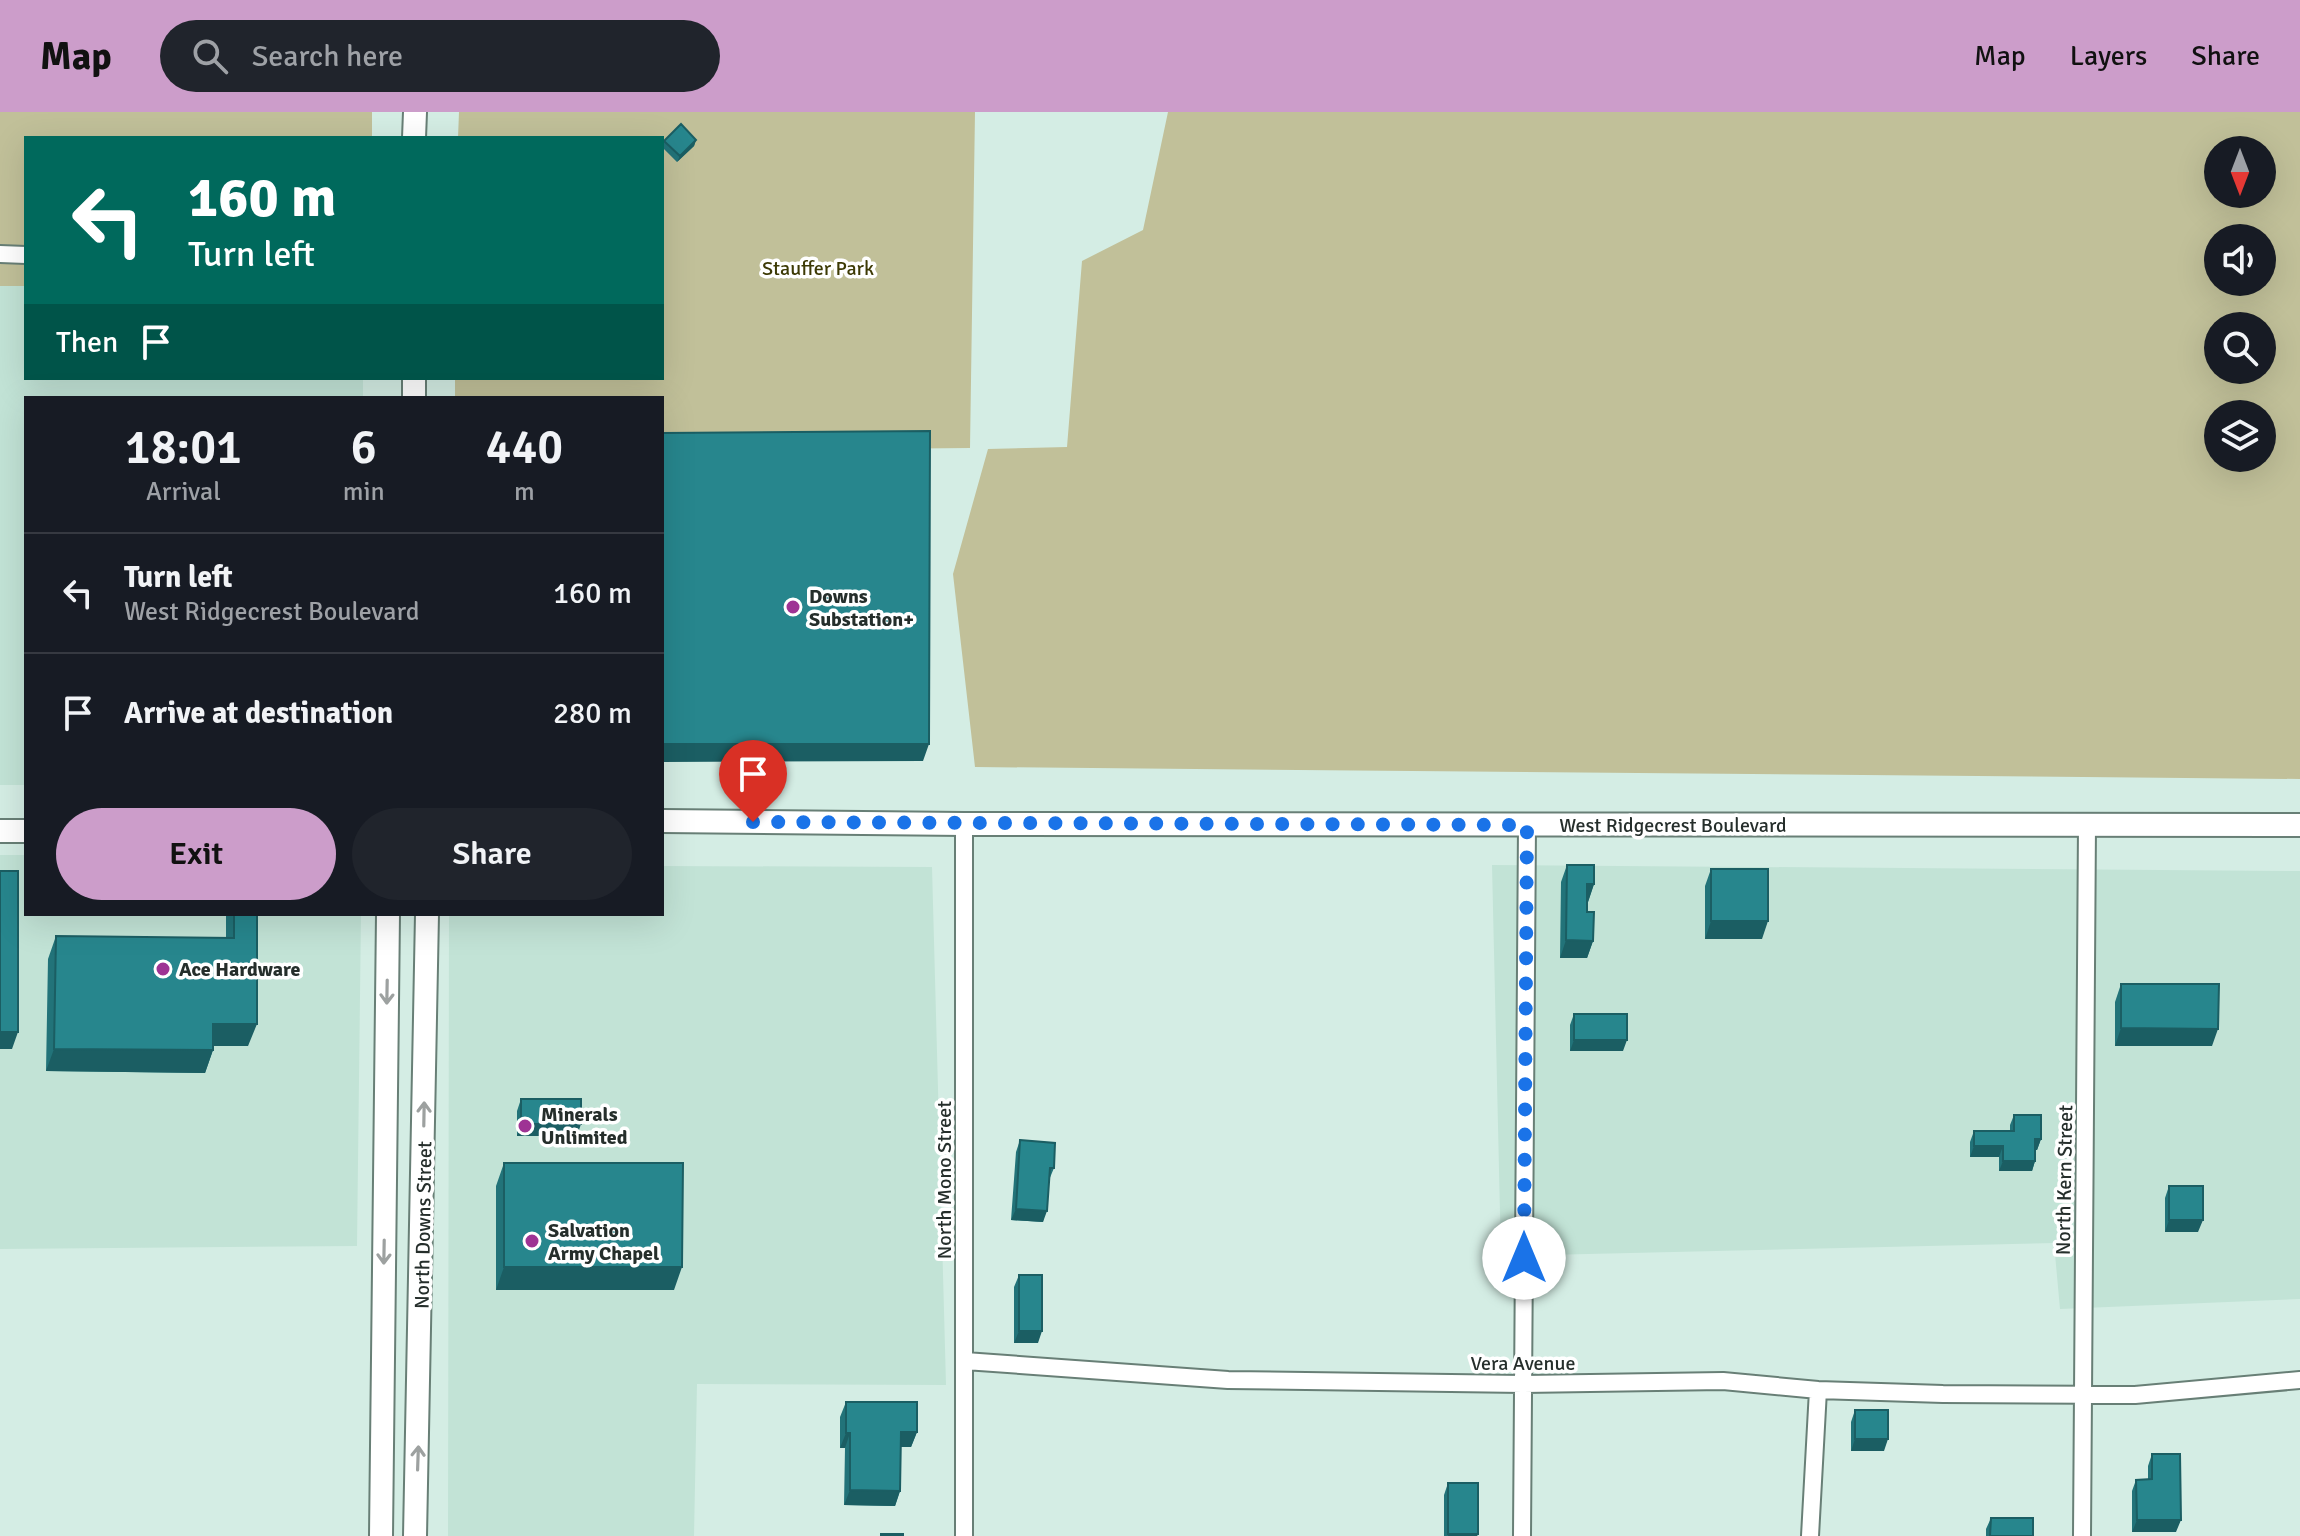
<!DOCTYPE html>
<style>
body{margin:0;font-family:Signika,sans-serif;background:#20242c;color:#f1f3f6;height:100vh;display:flex;flex-direction:column;font-size:30px;white-space:nowrap}
*{box-sizing:border-box;margin:0}
p{font-size:26px;color:#9ea1a6}
.icon{flex:none;width:44px;height:44px;fill:none;stroke:currentColor;stroke-width:2;stroke-linecap:round;stroke-linejoin:round}
.map{position:relative;flex:1;overflow:hidden}
.side{position:absolute;left:24px;top:284px;width:640px;height:520px;display:flex;flex-direction:column;background:#171b24;border-radius:0px;box-shadow:0 8px 32px #0002}
.side>*{flex:none}
.guide{position:absolute;left:24px;top:24px;width:640px;height:244px;border-radius:0px;box-shadow:0 8px 32px #0002;background:#00695c;color:#fff;overflow:hidden}
.needle{width:52px;rotate:180deg}
.fabs{position:absolute;left:2204px;top:24px;display:grid;gap:16px}
.fabs a{display:grid;place-items:center;width:72px;height:72px;border-radius:50%;background:#171b24;box-shadow:0 8px 32px #0002;font-size:40px}
.pin{position:absolute;display:grid;place-items:center;width:68px;height:68px;color:#fff;margin:-82px -34px;border-radius:50% 50% 50% 0;rotate:-45deg;box-shadow:0 0 8px #0007}
.pin .icon{rotate:45deg}
.me{position:absolute;width:88px;margin:-44px;rotate:0deg;stroke-linejoin:round;filter:drop-shadow(0 0 6px #0008)}
.turn{display:flex;align-items:center;gap:28px;height:168px;padding:0 32px;font-size:36px}
.turn .icon{width:104px;height:104px;stroke-width:2.5}
.turn b{display:block;font-size:56px;line-height:68px}
.then{display:flex;align-items:center;height:76px;padding:0 32px;background:#0003;gap:16px;font-size:30px}
.eta{display:flex;justify-content:space-evenly;align-items:center;height:136px;text-align:center}
.eta b{font-size:48px;font-weight:600;line-height:56px}
.button{display:flex;gap:16px;margin-top:auto;padding:16px 32px}
.button a{flex:1;height:92px;border-radius:48px;background:#cc9dca;color:#111;font-size:32px;font-weight:600;line-height:92px;text-align:center}
.button a+a{background:#20242c;color:#f1f3f6}
ul{padding:0;list-style:none}
li{display:flex;align-items:center;gap:24px;height:120px;padding:0 32px;border-top:2px solid #363941}
li div{flex:1}
li b{display:block;font-size:30px}
li em{font-style:normal}
header{display:flex;align-items:center;gap:48px;box-sizing:border-box;height:112px;padding:0 40px;background:#cc9dca;color:#111}
header strong{font-size:38px}
nav{display:flex;gap:44px;margin-inline-start:auto;font-size:28px}
.search{width:560px;height:72px;background:#20242c;display:flex;align-items:center;gap:20px;box-sizing:border-box;padding:0 28px;border-radius:44px;color:#9ea1a6;font-size:30px}
.map>svg:first-child{display:block}
.built{fill:#c2e3d6}
.green{fill:#c1c099;fill-rule:evenodd}
.lines{fill:none;stroke-linecap:round;stroke-linejoin:round}
.street-casing{stroke:#687f76;stroke-width:20}
.secondary-casing{stroke:#687f76;stroke-width:26}
.street{stroke:#fff;stroke-width:16}
.secondary{stroke:#fff;stroke-width:22}
.wall{fill:#227379}
.shaded-wall{fill:#1b5e63}
.building{fill:#27868d;stroke:#1b5e63;stroke-width:2}
.oneway{stroke:#9da1a0}
.route{stroke:#1a73e8;stroke-width:14;stroke-dasharray:0 25.2}
.poi-dot{fill:#9e3394;stroke:#fff;stroke-width:3}
.labels{text-anchor:middle;stroke-width:7;stroke-linejoin:round;paint-order:stroke}
.park-label{font-size:20px;fill:#3d3a05;stroke:#fff}
.poi-label{font-size:20px;font-weight:bold;fill:#252e2b;stroke:#fff;text-anchor:start}
.street-label{font-size:20px;fill:#252e2b;stroke:#fff}
</style>
<header>
<strong>Map</strong>
<div class="search"><svg class="icon" aria-label="search" viewBox="0 0 24 24"><circle cx="10" cy="10" r="6"/><path d="M15 15l6 6"/></svg>Search here</div>
<nav><a>Map</a><a>Layers</a><a>Share</a></nav>
</header>
<div class="map">
<svg width="2300" height="1424" viewBox="0 0 2300 1424">
<rect width="100%" height="100%" fill="#d4ede4"/>
<path class="built" d="M0,0L26,26V266H363V286H26V673H0Z
M0,743H26V802H361L357,1134L0,1137Z
M1492,753L2300,759V1187L2060,1197L2054,1131L1501,1144Z
M662,754L932,755L946,1273L697,1272L694,1424H448L449,802H662Z"/>
<path class="green" d="M0,0H372V26H26V174H0Z
M459,0H975L970,336L662,339V286H455V266H662V26H458Z
M1168,0H2300V667L975,655L953,462L988,337L1067,335L1082,149L1143,118ZM2262,38V82H2218V38ZM2262,126V170H2218V126ZM2262,214V258H2218V214ZM2262,302V346H2218V302Z"/>
<g class="lines">
<defs>
<path id="street" d="M0,142L26,143
M965,1249L1228,1268L1523,1272L1723,1269L1818,1278L1943,1282L2135,1283L2300,1268
M964,1424V712
M1522,1424L1527,713
M1810,1424L1818,1278
M2082,1424L2087,713"/>
<path id="secondary" d="M414,26L415,0
M414,266V286
M662,709L964,712L2300,713
M0,719H26
M381,1424L388,802
M415,1424L427,802"/>
</defs>
<use href="#street" class="street-casing"/>
<use href="#secondary" class="secondary-casing"/>
<use href="#street" class="street"/>
<use href="#secondary" class="secondary"/>
</g>
<path class="wall" d="M696,28L694,34L677,50L662,35L664,29Z
M1567,753L1594,772L1588,790L1587,800L1593,829L1587,846H1560L1561,770Z
M1711,757L1762,827H1705V774Z
M226,802H257L248,934H213V938L205,961L46,959L48,847L56,824L226,826Z
M2121,872L2212,934H2115V890Z
M1574,902L1623,939H1570V913Z
M521,987L577,1024H517V999Z
M2014,1003L2041,1027L2037,1038H2035V1049L2032,1059H1999V1045H1970V1030L1974,1019H2010V1013Z
M1020,1028L1054,1056L1049,1068L1043,1110L1011,1108L1016,1040Z
M504,1051L674,1178H496V1074Z
M2169,1074L2198,1120H2165V1086Z
M1019,1163L1038,1231H1014V1175Z
M846,1290L917,1320L911,1335H901L900,1379L895,1394L844,1393L845,1336H840V1305Z
M1855,1298L1884,1339H1851V1310Z
M2152,1342L2176,1420H2132V1379L2136,1368L2148,1367V1354Z
M1448,1371L1478,1422L1477,1424H1444V1383Z
M1991,1406L2033,1424H1986V1417Z"/>
<path class="shaded-wall" d="M696,28L694,34L677,50L680,44Z
M662,632H929L923,649L662,650Z
M1587,772H1594L1588,790Z
M1711,809H1768L1762,827H1705Z
M1566,828L1593,829L1587,846H1560Z
M213,912H257L248,934H205Z
M2121,916L2218,917L2212,934H2115Z
M0,920H18L12,937H0Z
M1574,928H1627L1623,939H1570Z
M54,937L213,938L205,961L46,959Z
M521,1012H581L577,1024H517Z
M2035,1027H2041L2037,1038H2032Z
M1974,1034H2003L1999,1045H1970Z
M2003,1049H2035L2032,1059H1999Z
M1016,1097L1047,1099L1043,1110L1011,1108Z
M2169,1108H2203L2198,1120H2165Z
M504,1155H682L674,1178H496Z
M1019,1219H1042L1038,1231H1014Z
M901,1320H917L911,1335H895Z
M846,1321H850L845,1336H840Z
M1855,1327H1888L1884,1339H1851Z
M850,1378L900,1379L895,1394L844,1393Z
M2137,1408H2181L2176,1420H2132Z
M1448,1422H1478L1477,1424H1448Z"/>
<path class="building" d="M681,12L696,28L680,44L664,29Z
M930,319L929,632H662V321Z
M1567,753H1594V772H1587V800H1594L1593,829L1566,828Z
M1711,757H1768V809H1711Z
M0,759H18V920H0Z
M234,802H257V912H213V938L54,937L56,824L234,826Z
M2121,872H2219L2218,917L2121,916Z
M1574,902H1627V928H1574Z
M521,987H581V1012H521Z
M2014,1003H2041V1027H2035V1049H2003V1034H1974V1019H2014Z
M1020,1028L1055,1031L1054,1056H1050L1047,1099L1016,1097Z
M504,1051H683L682,1155H504Z
M2169,1074H2203V1108H2169Z
M1019,1163H1042V1219H1019Z
M846,1290H917V1320H901L900,1379L850,1378V1321H846Z
M1855,1298H1888V1327H1855Z
M2152,1342H2180L2181,1408H2137L2136,1368L2152,1367Z
M1448,1371H1478V1422H1448Z
M1991,1406H2033V1424H1990Z
M881,1422H903V1424H881Z"/>
<defs><path id="oneway-shaft" d="M-6 0H5M1.5-3L5.5 0L1.5 3" fill="none" stroke-width="1.6" stroke-linecap="round" stroke-linejoin="round" transform="scale(2)"/></defs>
<g class="oneway">
<use href="#oneway-shaft" transform="translate(387 880) rotate(91)"/>
<use href="#oneway-shaft" transform="translate(424 1002) rotate(-89)"/>
<use href="#oneway-shaft" transform="translate(384 1140) rotate(91)"/>
<use href="#oneway-shaft" transform="translate(418 1346) rotate(-88)"/>
</g>
<g class="lines">
<path class="route" d="M753,710L1527,713L1524,1146"/>
</g>
<g class="poi-dot">
<circle cx="793" cy="495" r="8"/>
<circle cx="163" cy="857" r="8"/>
<circle cx="525" cy="1014" r="8"/>
<circle cx="532" cy="1129" r="8"/>
</g>
<g class="labels">
<g class="park-label">
<text x="818" y="163">Stauffer Park</text>
</g>
<g class="poi-label">
<text x="809" y="491">Downs<tspan x="809" dy="23">Substation+</tspan></text>
<text x="179" y="864">Ace Hardware</text>
<text x="541" y="1009">Minerals<tspan x="541" dy="23">Unlimited</tspan></text>
<text x="548" y="1125">Salvation<tspan x="548" dy="23">Army Chapel</tspan></text>
</g>
<g class="street-label">
<text x="1673" y="720">West Ridgecrest Boulevard</text>
<text transform="translate(944 1068) rotate(-90)" y="7">North Mono Street</text>
<text transform="translate(2064 1068) rotate(-89)" y="7">North Kern Street</text>
<text transform="translate(423 1113) rotate(-89)" y="7">North Downs Street</text>
<text x="1523" y="1258">Vera Avenue</text>
</g>
</g>
</svg>
<div class="fabs">
<a><svg class="needle" viewBox="-14 -14 28 28"><path d="M0-13l5 13h-10z" fill="#e53935"/><path d="M0 13l5-13h-10z" fill="#9ea1a6"/></svg></a>
<a><svg class="icon" aria-label="sound" viewBox="0 0 24 24"><path d="M4 9h4l5-4v14l-5-4H4zM17 9q2 3 0 6"/></svg></a>
<a><svg class="icon" aria-label="search" viewBox="0 0 24 24"><circle cx="10" cy="10" r="6"/><path d="M15 15l6 6"/></svg></a>
<a><svg class="icon" aria-label="layers" viewBox="0 0 24 24"><path d="M12 4l9 5-9 5-9-5zM3 14l9 5 9-5"/></svg></a>
</div>
<div class="pin" style="left:753px;top:710px;background:#d93025"><svg class="icon" aria-label="arrive" viewBox="0 0 24 24"><path d="M6 21V4h12l-3 4 3 4H6"/></svg></div>
<svg class="me" style="left:1524px;top:1146px" viewBox="-20 -20 40 40"><circle r="19" fill="#fff"/><path d="M0-13L10 11 0 6-10 11z" fill="#1a73e8"/></svg>
<div class="guide">
<div class="turn"><svg class="icon" aria-label="left" viewBox="0 0 24 24"><path d="M17 20v-9H6M10 6l-5 5 5 5"/></svg><div><b>160 m</b>Turn left</div></div>
<div class="then">Then<svg class="icon" aria-label="arrive" viewBox="0 0 24 24"><path d="M6 21V4h12l-3 4 3 4H6"/></svg></div>
</div>
<section class="side">
<div class="eta">
<div><b>18:01</b><p>Arrival</p></div>
<div><b>6</b><p>min</p></div>
<div><b>440</b><p>m</p></div>
</div>
<ul>
<li><svg class="icon" aria-label="left" viewBox="0 0 24 24"><path d="M17 20v-9H6M10 6l-5 5 5 5"/></svg><div><b>Turn left</b><p>West Ridgecrest Boulevard</p></div><em>160 m</em></li>
<li><svg class="icon" aria-label="arrive" viewBox="0 0 24 24"><path d="M6 21V4h12l-3 4 3 4H6"/></svg><div><b>Arrive at destination</b></div><em>280 m</em></li>
</ul>
<div class="button"><a>Exit</a><a>Share</a></div>
</section>
</div>
